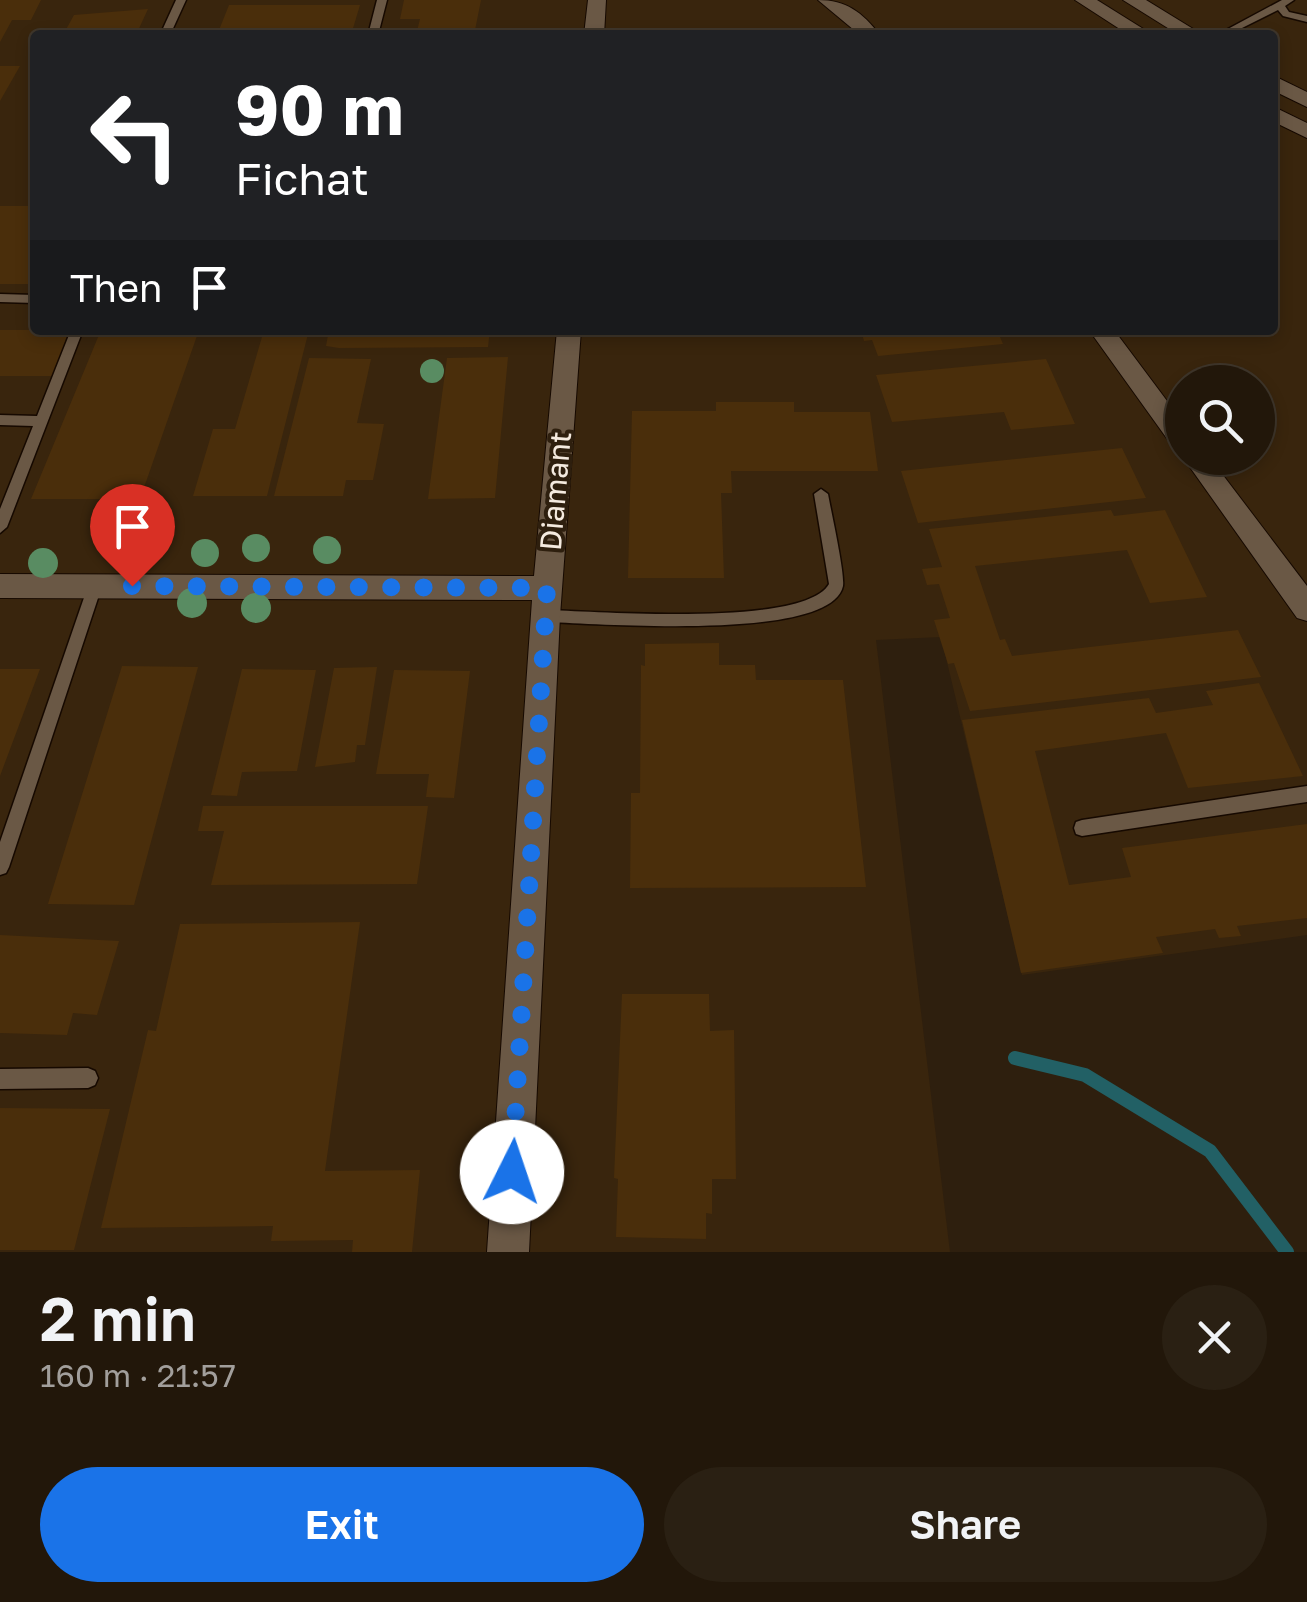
<!DOCTYPE html>
<meta charset="utf-8">
<style>
body{margin:0;font-family:"Golos Text",sans-serif;background:#2a2013;color:#f1f3f6;height:100vh;display:flex;flex-direction:column;font-size:38px;white-space:nowrap}
*{box-sizing:border-box;margin:0}
p{font-size:32px;color:#a29f9c}
.icon{flex:none;width:55px;height:55px;fill:none;stroke:currentColor;stroke-width:2;stroke-linecap:round;stroke-linejoin:round}
.map{position:relative;height:1252px;overflow:hidden}
.panel{display:flex;flex-direction:column;background:#22170a;flex:1}
.panel>*{flex:none}
.hud{position:absolute;left:30px;top:30px;width:1248px;height:305px;border-radius:10px;box-shadow:0 5px 15px #0003,0 0 0 2px #3f362b;background:#202124;color:#fff;overflow:hidden}
.tools{position:absolute;left:1165px;top:365px;display:grid;gap:20px}
.tools a{display:grid;place-items:center;width:110px;height:110px;border-radius:50%;background:#22170a;box-shadow:0 5px 15px #0003,0 0 0 2px #3f362b;font-size:50px}
.pin{position:absolute;display:grid;place-items:center;width:85px;height:85px;color:#fff;margin:-102px -42px;border-radius:50% 50% 50% 0;rotate:-45deg;box-shadow:0 0 10px #0007}
.pin .icon{rotate:45deg}
.me{position:absolute;width:110px;margin:-55px;rotate:4deg;stroke-linejoin:round;filter:drop-shadow(0 0 8px #0008)}
.turn{display:flex;align-items:center;gap:35px;height:210px;padding:0 40px;font-size:45px}
.turn .icon{width:130px;height:130px;stroke-width:2.5}
.turn b{display:block;font-size:70px;line-height:85px}
.then{display:flex;align-items:center;height:95px;padding:0 40px;background:#0003;gap:20px;font-size:38px}
.round{display:grid;place-items:center;flex:none;width:105px;height:105px;border-radius:52px;background:#2a2013}
.summary{display:flex;align-items:center;justify-content:space-between;height:170px;padding:0 40px}
h1{font-size:60px;font-weight:600;line-height:75px}
.action{display:flex;gap:20px;margin-top:auto;padding:20px 40px}
.action a{flex:1;height:115px;border-radius:60px;background:#1a73e8;color:#fff;font-size:40px;font-weight:600;line-height:115px;text-align:center}
.action a+a{background:#2a2013;color:#f1f3f6}
.map>svg:first-child{display:block}
.built{fill:#39250d;fill-rule:evenodd}
.lines{fill:none;stroke-linecap:round;stroke-linejoin:round}
.stream{stroke:#226065;stroke-width:14}
.building{fill:#4a2e0b}
.service-casing{stroke:#160900;stroke-width:3}
.minor-casing{stroke:#160900;stroke-width:2}
.tertiary-casing{stroke:#160900;stroke-width:2}
.service{fill:#6a5845;fill-rule:evenodd}
.minor{fill:#6a5845;fill-rule:evenodd}
.tertiary{fill:#6a5845;fill-rule:evenodd}
.tree{fill:#598c62}
.route{stroke:#1a73e8;stroke-width:18;stroke-dasharray:0 32.4}
.labels{text-anchor:middle;stroke-width:8;stroke-linejoin:round;paint-order:stroke}
.street-label{font-size:30px;fill:#f4eadf;stroke:#2e1f0e}
</style>
<div class="map">
<svg width="1307" height="1252" viewBox="0 0 1307 1252">
<rect width="100%" height="100%" fill="#2e1f0e"/>
<path class="built" d="M0,0H1307V935L1022,975L941,637L876,640L950,1252H0ZM35,35H1272V330H35ZM1182,382H1258V458H1182Z"/>
<g class="lines">
<path class="stream" d="M1015,1058L1085,1075L1210,1151L1287,1252"/>
</g>
<path class="building" d="M0,0H41L31,20H12L0,42Z
M404,0H481L474,35H416L420,19H400Z
M229,5H360L351,35H217Z
M148,9L136,35H63L74,15Z
M0,66H20L0,101Z
M0,206H35V284H0Z
M0,330H76L58,376H0Z
M101,330H199L140,499H31Z
M264,330H309L267,496H193L213,429H235Z
M329,330H490L488,347L339,348L326,346Z
M861,330H997L1003,344L878,356L872,340L864,341Z
M508,357L495,498L428,499L447,358Z
M309,358L371,359L357,423L384,424L373,480H346L343,496H274Z
M1046,359L1075,424L1011,430L1004,412L892,422L876,375Z
M716,402H794V412H870L878,471H731L732,493H721L724,578H628L632,411H716Z
M1122,448L1146,498L918,523L901,471Z
M1111,510L1114,516L1165,510L1207,597L1150,603L1127,550L975,566L1000,640L1005,639L1012,656L1238,630L1261,677L970,711L954,663L948,664L934,620L950,618L939,584L927,585L922,569L942,567L929,529Z
M719,643V665H755L756,680H843L866,887L630,888L631,793H640L641,665L645,666V644Z
M122,666L198,667L134,905L48,904Z
M377,667L365,745H357L355,762L315,767L334,668Z
M0,669H40L0,776Z
M242,669L316,670L297,771L242,772L237,796L211,795Z
M394,670L470,671L454,798L426,797L429,774H376Z
M1259,683L1303,776L1188,788L1166,733L1035,751L1069,885L1131,877L1122,848L1307,824V918L1237,926L1241,936L1219,938L1215,929L1156,937L1163,953L1021,973L962,720L1149,698L1156,713L1213,705L1206,691Z
M203,806H428L417,884L211,885L224,831H198Z
M360,922L325,1171L420,1170L412,1252H352L353,1240L271,1241L273,1226L101,1228L148,1030L156,1031L180,924Z
M0,935L119,941L97,1015L73,1013L67,1035L0,1033Z
M622,994H709L710,1031L734,1030L736,1179H712V1214L706,1213V1239L616,1237L618,1179L614,1178Z
M0,1108L110,1109L74,1250H0Z"/>
<g class="lines">
<defs>
<path id="service" d="M176,0H186L170,35H160Z
M377,0H387L378,35H368Z
M1282,0H1294L1285,6L1289,12L1307,16V22L1283,16L1278,10L1234,32L1226,30Z
M0,294L35,295V303L0,302Z
M71,330H83L7,527L0,533V509L33,426L0,425V415L37,416Z
M821,489L828,494C831,511 845,573 843,586C831,643 593,623 545,622L540,620L538,616L540,612L545,610C596,611 804,628 829,584L814,494Z
M95,580L100,582L102,586L9,867L6,873L0,875V842L88,586L90,582Z
M1307,786V802L1082,836L1076,834L1074,828L1076,822L1082,820Z
M88,1068L95,1071L98,1078L95,1085L88,1088L0,1089V1069Z"/>
<path id="minor" d="M588,0H606L604,35H584Z
M818,0C846,0 862,12 880,35H860Z
M557,330H581L560,616L529,1252H487L532,600L0,598V574L534,576Z
M1089,330H1114L1182,421V450L1173,447Z
M1182,456L1210,458L1307,586V621L1297,618Z"/>
<path id="tertiary" d="M1075,0H1097L1153,35H1129Z
M1123,0H1146L1203,35H1179Z
M1272,75L1307,92V107L1272,90Z
M1272,106L1307,123V138L1272,121Z"/>
</defs>
<use href="#service" class="service-casing"/>
<use href="#minor" class="minor-casing"/>
<use href="#tertiary" class="tertiary-casing"/>
<use href="#service" class="service"/>
<use href="#minor" class="minor"/>
<use href="#tertiary" class="tertiary"/>
</g>
<g class="tree">
<circle cx="432" cy="371" r="12"/>
<circle cx="256" cy="548" r="14"/>
<circle cx="327" cy="550" r="14"/>
<circle cx="205" cy="553" r="14"/>
<circle cx="43" cy="563" r="15"/>
<circle cx="192" cy="603" r="15"/>
<circle cx="256" cy="608" r="15"/>
</g>
<g class="lines">
<path class="route" d="M132,586L547,588L512,1172"/>
</g>
<g class="labels">
<g class="street-label">
<text transform="translate(556 491) rotate(-85)" y="10">Diamant</text>
</g>
</g>
</svg>
<div class="tools">
<a><svg class="icon" aria-label="search" viewBox="0 0 24 24"><circle cx="10" cy="10" r="6"/><path d="M15 15l6 6"/></svg></a>
</div>
<div class="pin" style="left:132px;top:586px;background:#d93025"><svg class="icon" aria-label="arrive" viewBox="0 0 24 24"><path d="M6 21V4h12l-3 4 3 4H6"/></svg></div>
<svg class="me" style="left:512px;top:1172px" viewBox="-20 -20 40 40"><circle r="19" fill="#fff"/><path d="M0-13L10 11 0 6-10 11z" fill="#1a73e8"/></svg>
<div class="hud">
<div class="turn"><svg class="icon" aria-label="left" viewBox="0 0 24 24"><path d="M17 20v-9H6M10 6l-5 5 5 5"/></svg><div><b>90 m</b>Fichat</div></div>
<div class="then">Then<svg class="icon" aria-label="arrive" viewBox="0 0 24 24"><path d="M6 21V4h12l-3 4 3 4H6"/></svg></div>
</div>
</div>
<section class="panel">
<div class="summary"><div><h1>2 min</h1><p>160 m · 21:57</p></div><a class="round"><svg class="icon" aria-label="close" viewBox="0 0 24 24"><path d="M6 6l12 12M18 6L6 18"/></svg></a></div>
<div class="action"><a>Exit</a><a>Share</a></div>
</section>
